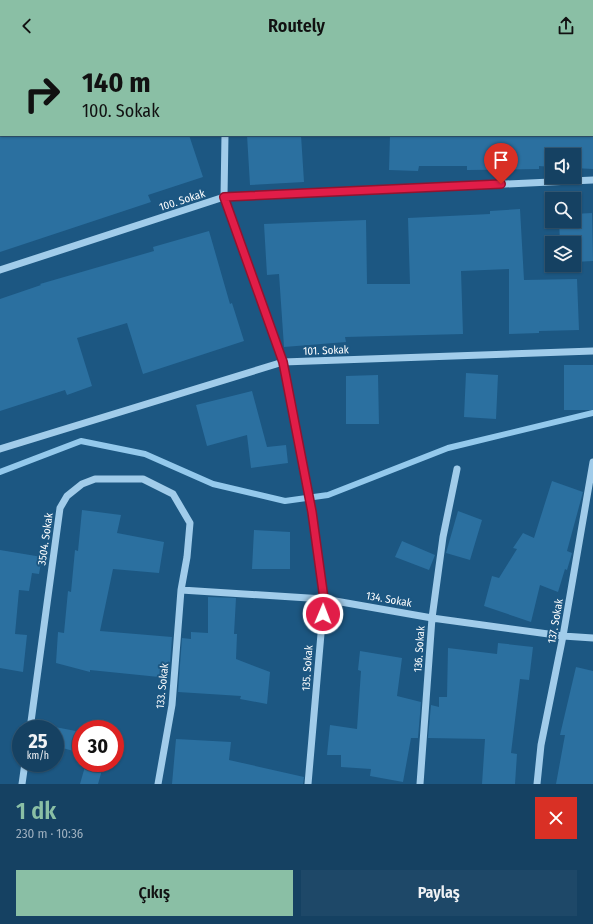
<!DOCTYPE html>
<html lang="tr">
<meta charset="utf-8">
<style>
body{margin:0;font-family:"Fira Sans Condensed",sans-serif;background:#1e4868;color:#f1f3f6;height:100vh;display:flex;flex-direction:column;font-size:15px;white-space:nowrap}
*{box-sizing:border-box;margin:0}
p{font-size:13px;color:#9dafbe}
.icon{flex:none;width:22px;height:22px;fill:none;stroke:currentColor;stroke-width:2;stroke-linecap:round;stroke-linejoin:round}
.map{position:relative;height:732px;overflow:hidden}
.sheet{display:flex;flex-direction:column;background:#154162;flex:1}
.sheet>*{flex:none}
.guide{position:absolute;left:0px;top:0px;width:593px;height:84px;box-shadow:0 1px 3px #0004,0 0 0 1px #345a77;background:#8abfa5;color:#111;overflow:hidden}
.fabs{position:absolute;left:545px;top:96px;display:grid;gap:8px}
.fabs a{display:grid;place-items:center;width:36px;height:36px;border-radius:0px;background:#154162;box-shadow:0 1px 3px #0004,0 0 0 1px #345a77;font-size:20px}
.speed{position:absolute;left:12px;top:668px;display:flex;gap:8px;font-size:20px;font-weight:700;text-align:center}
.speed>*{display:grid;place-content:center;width:52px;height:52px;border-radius:50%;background:#154162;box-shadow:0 1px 3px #0004,0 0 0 1px #345a77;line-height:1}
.speed small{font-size:10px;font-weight:400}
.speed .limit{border:6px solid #d22;background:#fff;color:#111}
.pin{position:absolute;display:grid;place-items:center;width:34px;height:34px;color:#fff;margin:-41px -17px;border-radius:50% 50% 50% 0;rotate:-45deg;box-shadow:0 0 4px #0007}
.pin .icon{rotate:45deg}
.me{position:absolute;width:44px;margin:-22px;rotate:1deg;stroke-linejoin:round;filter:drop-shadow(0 0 3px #0008)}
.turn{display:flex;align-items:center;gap:14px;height:84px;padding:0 16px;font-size:18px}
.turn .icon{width:52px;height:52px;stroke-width:2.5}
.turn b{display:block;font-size:28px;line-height:34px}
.round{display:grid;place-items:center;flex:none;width:42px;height:42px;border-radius:0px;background:#1e4868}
.headline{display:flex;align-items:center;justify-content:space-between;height:68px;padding:0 16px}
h1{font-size:24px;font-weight:600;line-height:30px;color:#8abfa5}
.primary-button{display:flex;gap:8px;margin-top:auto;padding:8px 16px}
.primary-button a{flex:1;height:46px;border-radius:0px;background:#8abfa5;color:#111;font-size:16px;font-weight:600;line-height:46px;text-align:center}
.primary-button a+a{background:#1e4868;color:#f1f3f6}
header{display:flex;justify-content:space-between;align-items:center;height:52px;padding:0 16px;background:#8abfa5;color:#111;font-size:18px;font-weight:600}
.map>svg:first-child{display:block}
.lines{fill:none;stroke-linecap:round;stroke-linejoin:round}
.stream{stroke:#94c9ec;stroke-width:6}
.building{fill:#2b70a0}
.minor{stroke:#a1ccea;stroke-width:7}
.route-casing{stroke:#92132f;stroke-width:10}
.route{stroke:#e11d48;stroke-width:7}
.labels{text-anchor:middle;stroke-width:4;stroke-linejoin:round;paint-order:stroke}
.street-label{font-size:11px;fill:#fff;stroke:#1c5782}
</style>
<header><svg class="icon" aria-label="back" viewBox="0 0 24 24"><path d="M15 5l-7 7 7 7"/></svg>Routely<svg class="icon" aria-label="share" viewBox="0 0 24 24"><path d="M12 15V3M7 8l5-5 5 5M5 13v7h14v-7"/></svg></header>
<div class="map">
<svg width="593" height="732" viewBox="0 0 593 732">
<rect width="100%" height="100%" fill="#1c5782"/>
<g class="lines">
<path class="stream" d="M0,420L81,389L145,402L213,432L285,449L328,443L448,396L593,361"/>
</g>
<path class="building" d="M0,83H189L203,125L148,143L151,150L0,200Z
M247,83H301L304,130L250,133Z
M390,83H593V117L574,116V103H552V115L539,114V117L467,118V114H419L418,119L389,118Z
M520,157L524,228L577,227L579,278L539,279V281L509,282V217L461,219L463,282L345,285L346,290L284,295L279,222L267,223L264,172L366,168L367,232H410L408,166L490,162V159Z
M592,161L593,209L574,210V191H560L559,169H574V162Z
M209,179L230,252L232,251L244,289L143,322L127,271L77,286L92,334L67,343L65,338L0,359V247L41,233L40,232L154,199L153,195Z
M564,313H593V358H564Z
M466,321L498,323L496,367L464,365Z
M378,323L379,372H346V324Z
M252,339L267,395L286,393L288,411L251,416L247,383L207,394L196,353Z
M552,429L583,440L567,499L572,501L567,518L565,517L558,540L540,533L531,570L484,554L492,524L499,526L517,497L513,496L523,481L534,486Z
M82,458L121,463L117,481L164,490L159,521L113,517L100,579L172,585L169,626L90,618V620L56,611L58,580L64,581L68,539L71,540L75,498L78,499Z
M458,459L482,468L470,508L446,501Z
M254,478L290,480V517H252Z
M402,489L435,503L429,518L395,505Z
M0,498L42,505L39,522L32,521L29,539L19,538L15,582L27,583L23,620L0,616Z
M208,545L236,546L234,582H237L236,607L270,620L267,652L240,647L241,644L178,640L182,586L191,587V580L208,581Z
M498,591L533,595L529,628L520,627L511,701L517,702L515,732H482L485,687L428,686L431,653L439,655V645H447L448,596L497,602Z
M360,599L402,606L397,644L421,650L418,686H411L403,730L370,724L371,717L341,715V703H327L330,673L357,677L361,619L358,618Z
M576,615L593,619V732H556L565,683H560Z
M55,675L81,680V701L55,694Z
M176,687L231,690L229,708L304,725L303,732H172Z
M86,711H104L98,732H80Z"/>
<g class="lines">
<path class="minor" d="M40,1L41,0
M183,1L186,0
M226,1V0
M0,18H1
M0,60L1,59
M225,83L224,145L283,310L312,460L324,547L308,732
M0,218L224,145L593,128
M0,397L283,310L593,299
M181,538L324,547L432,566L563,584L593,586
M30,677L60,456L67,444L82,432L95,427H143L173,442L190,471L187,505L181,538L172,653L158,732
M22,732L25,711
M420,732L432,566L443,485L457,417
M537,732L541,693L563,584L593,410"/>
</g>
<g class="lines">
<defs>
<path id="route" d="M323,562L324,547L312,460L283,310L224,145L501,132"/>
</defs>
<use href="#route" class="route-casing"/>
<use href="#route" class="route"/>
</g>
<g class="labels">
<g class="street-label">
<text transform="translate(182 148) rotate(-18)" y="4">100. Sokak</text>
<text transform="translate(326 298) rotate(-2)" y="4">101. Sokak</text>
<text transform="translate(45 487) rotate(-82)" y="4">3504. Sokak</text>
<text transform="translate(389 547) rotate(10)" y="4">134. Sokak</text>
<text transform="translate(555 569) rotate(-80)" y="4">137. Sokak</text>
<text transform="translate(419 597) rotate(-86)" y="4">136. Sokak</text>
<text transform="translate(307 616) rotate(-86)" y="4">135. Sokak</text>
<text transform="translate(162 634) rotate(-84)" y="4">133. Sokak</text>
</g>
</g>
</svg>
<div class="fabs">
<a><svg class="icon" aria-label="sound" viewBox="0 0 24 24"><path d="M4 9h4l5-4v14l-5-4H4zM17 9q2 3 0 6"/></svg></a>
<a><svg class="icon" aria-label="search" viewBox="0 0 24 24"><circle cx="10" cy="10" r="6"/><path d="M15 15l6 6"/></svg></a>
<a><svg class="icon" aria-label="layers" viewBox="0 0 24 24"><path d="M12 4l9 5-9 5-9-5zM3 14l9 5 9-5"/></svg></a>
</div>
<div class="speed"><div>25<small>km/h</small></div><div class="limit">30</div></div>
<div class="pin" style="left:501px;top:132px;background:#d93025"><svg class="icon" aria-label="arrive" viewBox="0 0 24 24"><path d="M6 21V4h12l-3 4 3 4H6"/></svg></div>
<svg class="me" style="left:323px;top:562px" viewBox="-20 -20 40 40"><circle r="17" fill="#e11d48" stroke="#fff" stroke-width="3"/><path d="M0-11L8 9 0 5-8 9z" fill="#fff"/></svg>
<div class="guide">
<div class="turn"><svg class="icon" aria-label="right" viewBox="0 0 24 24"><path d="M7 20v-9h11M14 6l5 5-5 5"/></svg><div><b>140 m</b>100. Sokak</div></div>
</div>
</div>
<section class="sheet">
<div class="headline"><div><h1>1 dk</h1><p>230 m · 10:36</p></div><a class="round" style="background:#d93025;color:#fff"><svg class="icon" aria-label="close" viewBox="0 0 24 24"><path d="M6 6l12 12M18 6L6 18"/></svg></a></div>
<div class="primary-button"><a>Çıkış</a><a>Paylaş</a></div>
</section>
